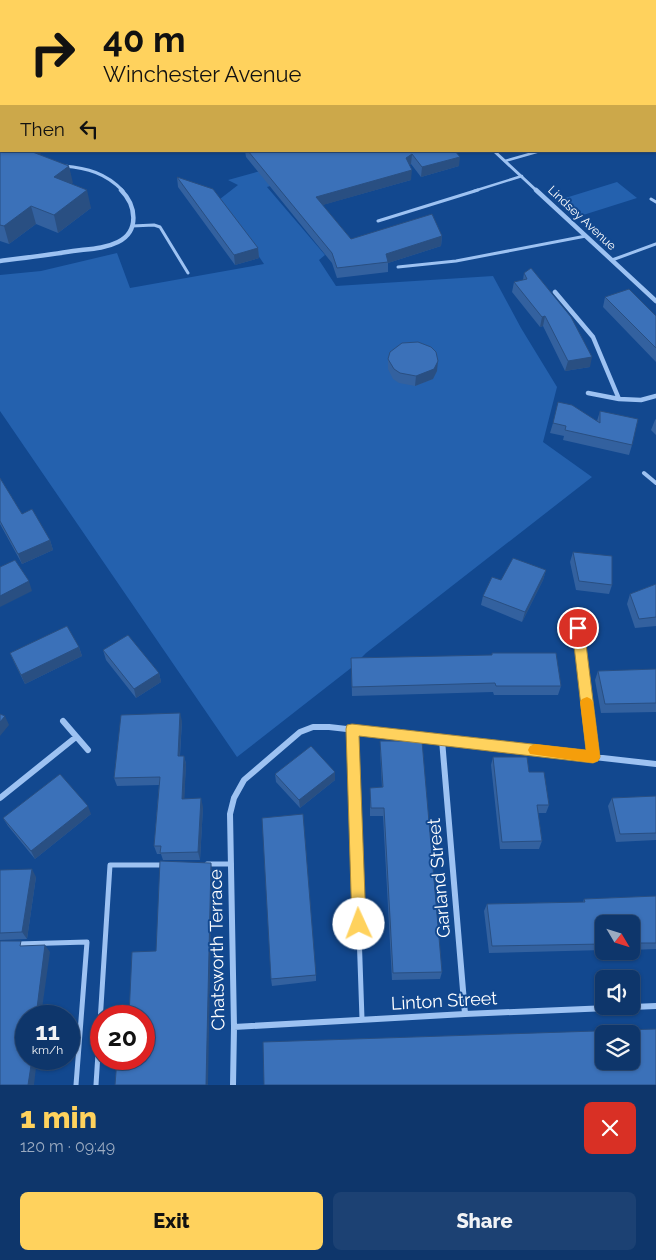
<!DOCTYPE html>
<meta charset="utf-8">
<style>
body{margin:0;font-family:Raleway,sans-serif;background:#1c4173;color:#f1f3f6;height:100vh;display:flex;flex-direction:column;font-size:19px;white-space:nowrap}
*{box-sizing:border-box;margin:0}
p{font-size:16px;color:#9babc1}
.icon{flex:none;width:28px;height:28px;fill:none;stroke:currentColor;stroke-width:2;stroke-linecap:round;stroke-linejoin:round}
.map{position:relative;height:1085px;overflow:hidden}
.details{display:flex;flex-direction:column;background:#0e366b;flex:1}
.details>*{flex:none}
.hud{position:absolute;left:0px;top:0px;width:656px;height:152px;box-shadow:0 1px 4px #0004,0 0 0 1px #2e507e;background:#ffd25d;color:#111;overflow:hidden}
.needle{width:32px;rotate:128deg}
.controls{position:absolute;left:595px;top:915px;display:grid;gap:10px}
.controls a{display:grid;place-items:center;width:45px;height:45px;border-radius:8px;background:#0e366b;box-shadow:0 1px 4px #0004,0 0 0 1px #2e507e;font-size:25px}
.speed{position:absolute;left:15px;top:1005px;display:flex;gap:10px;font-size:25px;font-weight:700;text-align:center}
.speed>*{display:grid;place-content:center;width:65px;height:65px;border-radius:50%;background:#0e366b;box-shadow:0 1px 4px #0004,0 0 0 1px #2e507e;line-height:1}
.speed small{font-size:12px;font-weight:400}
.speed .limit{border:8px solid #d22;background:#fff;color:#111}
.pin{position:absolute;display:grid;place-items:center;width:42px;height:42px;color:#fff;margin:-21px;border:2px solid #fff;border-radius:50%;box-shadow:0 1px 5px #0007}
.me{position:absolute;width:55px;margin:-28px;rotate:358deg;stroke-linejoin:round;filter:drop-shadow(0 0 4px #0008)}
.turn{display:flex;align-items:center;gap:18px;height:105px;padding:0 20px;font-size:22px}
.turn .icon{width:65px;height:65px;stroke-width:2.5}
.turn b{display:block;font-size:35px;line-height:42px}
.then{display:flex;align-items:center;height:48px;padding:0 20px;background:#0003;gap:10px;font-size:19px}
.round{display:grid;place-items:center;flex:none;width:52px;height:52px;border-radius:8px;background:#1c4173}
.headline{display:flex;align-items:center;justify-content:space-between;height:85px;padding:0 20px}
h1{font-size:30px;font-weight:800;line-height:38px;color:#ffd25d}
.cta{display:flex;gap:10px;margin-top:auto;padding:10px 20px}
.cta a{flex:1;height:58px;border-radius:8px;background:#ffd25d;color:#111;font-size:20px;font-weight:800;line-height:58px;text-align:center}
.cta a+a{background:#1c4173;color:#f1f3f6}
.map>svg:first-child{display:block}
.green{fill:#2461ae}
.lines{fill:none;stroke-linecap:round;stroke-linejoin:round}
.lane-far3{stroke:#9dc2f2;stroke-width:2.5}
.lane-far2{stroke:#9dc2f2;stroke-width:3}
.lane-far1{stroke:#9dc2f2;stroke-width:4}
.lane{stroke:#9dc2f2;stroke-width:5}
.street-far3{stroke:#9dc2f2;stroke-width:3}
.street-far2{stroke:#9dc2f2;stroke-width:4.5}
.street-far1{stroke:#9dc2f2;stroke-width:5}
.street{stroke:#9dc2f2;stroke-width:6}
.wall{fill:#33619f}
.shaded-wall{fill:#294f82}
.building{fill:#3b71b9;stroke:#294f82;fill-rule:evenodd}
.route{fill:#ffd25d;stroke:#a6883c}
.slow{fill:#f59e0b}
.labels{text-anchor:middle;stroke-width:4;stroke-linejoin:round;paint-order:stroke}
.far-street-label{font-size:12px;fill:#fff;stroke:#12488f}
.near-street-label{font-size:18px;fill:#fff;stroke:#12488f}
</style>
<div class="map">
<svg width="656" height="1085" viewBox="0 0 656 1085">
<rect width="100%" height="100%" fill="#12488f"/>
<path class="green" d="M333,151L321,171L267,187L325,255L319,260L336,286L493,276L521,328L557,387L543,442L592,477L366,653L351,668L237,757L0,411V275L41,271L117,253L130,288L264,264L220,199L238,185L228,180Z
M617,182L637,198L580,216L562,199Z"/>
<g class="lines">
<path class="lane-far3" d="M505,161L540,151
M474,191L522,176"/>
<path class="lane-far2" d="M651,199L656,202
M378,221L478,190
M132,226L154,225L160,227L188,273
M612,260L656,244
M398,267L456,261L586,236"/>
<path class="lane-far1" d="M644,473L656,483"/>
<path class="lane" d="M352,729L362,1019
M207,864H231
M18,944L87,942L76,1085
M96,1085L110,865H165"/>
<path class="street-far3" d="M541,0L547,1
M509,1L516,0
M494,151L537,191
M64,166C87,168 106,173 123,191"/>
<path class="street-far2" d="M536,190L656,301
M0,261C24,258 49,255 73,251C88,249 104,249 118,242C140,231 136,205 121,190
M555,292L593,337L619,399L641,400L656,396
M588,393L619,399"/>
<path class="street-far1" d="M578,628L589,721"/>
<path class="street" d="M589,720L593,757
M63,721L88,750
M442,740L465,1014
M0,798L76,737
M234,1027L465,1014L656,1006
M233,1085L234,1027L230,814L234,798L244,780L300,732L313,727H329L656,764"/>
</g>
<path class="wall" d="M655,22L656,23V75H655Z
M655,79H656V120L655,119Z
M1,123V151L39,155L69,166L72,184L91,208L58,233L36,224L9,244L0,241V124Z
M245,151H455L459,166L421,177L411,164L409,165L411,180L322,205L351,239L442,236L441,246L388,263V272L337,278L332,263L246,157Z
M177,177L258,248L259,258L235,265L178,187Z
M524,273L590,367L565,371L543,326L540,327L512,292L514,282L523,280Z
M605,297L656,316V362L603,307Z
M388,359L437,371L433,379L415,386L399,383L393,379L388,369Z
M600,411L632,445L629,455L563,440L564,436L550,433L553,423L597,421Z
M656,419V435L651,430L655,420Z
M0,478L22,514L50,540L53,550L22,564L0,524Z
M573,552L612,585L609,594L576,590L570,562Z
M546,570L543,580L522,622L481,605L483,596Z
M656,584V626L635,628L627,604L630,594Z
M79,647L82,656L25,684L14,662L10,653Z
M103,650L159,673L161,682L136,698L106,660Z
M492,653L561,686L558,695H494L493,692L352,696L351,658L492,655Z
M656,669V712L601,713L595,680L598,671Z
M182,721L180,756H184L186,764L184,799L203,807L200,860H163L161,854H157L154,846L159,785L117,786L114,778Z
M380,741L442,972L440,979L392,980L383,816H370V788H382L380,750Z
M493,757L529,772L549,805L546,813H538L542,841L539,849H500L491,765Z
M275,774L335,780L300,808L276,782Z
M656,796V840L616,842L608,806L612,798Z
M91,814L35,859L8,826L3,818Z
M0,870L36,877L27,939L0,940Z
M656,896V949L631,950V924H604V950L489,953L484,911L487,904L583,902L584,899Z
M316,975V981L272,986L271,979Z"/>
<path class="shaded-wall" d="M26,151H44L29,162Z
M412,154L411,164L405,168L406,158Z
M460,157L459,166L421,177L422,167Z
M69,166L73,183L58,194L54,177Z
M412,170L411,180L316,207V197Z
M87,190L91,208L58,233L54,215Z
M31,206L36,224L9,244L4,226Z
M442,236L441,246L388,263L386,254Z
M258,248L259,258L235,265L234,255Z
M545,316L543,326L540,327L542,317Z
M592,357L590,367L565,371L568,361Z
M438,361L437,371L433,379L415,386L416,376Z
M50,540L53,550L22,564L18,554Z
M546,570L543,580L522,622L525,612Z
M29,581L32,591L0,607V596Z
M79,647L82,656L25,684L21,675Z
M159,673L161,682L136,698L134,689Z
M180,713L182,721L179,765L178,756Z
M5,716L9,725L0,736V722Z
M184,756L186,764L184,807L182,799Z
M335,772V780L300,808L299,800Z
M201,798L203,807L200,860L198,852Z
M88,806L91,814L35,859L31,851Z
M211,863L212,871L208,1085H206Z
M32,869L36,877L27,939L22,932Z
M45,945L50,952L41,1016H36Z
M32,1059H37L34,1085H28Z"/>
<path class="building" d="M38,0H328L329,1H212L211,0L207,1H39Z
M546,0H621L623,1H542Z
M655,22L656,23V66H655Z
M655,79H656V108L655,107Z
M1,123V144H0V124Z
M0,151H30L69,166L54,177L87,190L54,215L31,206L4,226L0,225Z
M248,151H455L460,157L422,167L412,154L406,158L412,170L316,197L351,239L432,214L442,236L386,254L388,262L337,268L332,253Z
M177,177L213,189L258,248L234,255Z
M531,268L571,317L592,357L568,361L545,316L542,317L514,282L527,279L524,273Z
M629,289L656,316V348L605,297Z
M418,342L431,347L436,352L438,361L434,369L416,376L400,373L394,369L388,359L390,352L402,343Z
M558,402L572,405L600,423V411L638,419L632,445L565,430L566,426L553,423Z
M0,478L22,514L32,509L50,540L18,554L0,521Z
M573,552L612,556V585L579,581Z
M513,558L546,570L525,612L483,596L492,577L501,580Z
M15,560L29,581L0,596V567Z
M656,584V617L639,619L630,594Z
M67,626L79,647L21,675L10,653Z
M128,635L159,673L134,689L103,650Z
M492,653H556L561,686H496L495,683L352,687L351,658L492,655Z
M656,669V703L605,704L598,671Z
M180,713L178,756H184L182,799L201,798L198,852L160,853L161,846H154L160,777L114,778L121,715Z
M0,714L5,716L0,722Z
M380,741H422L442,972L393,973L384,808H371L370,788L383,787Z
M311,746L335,772L299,800L275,774Z
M493,757H527L529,772H544L549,805H537L542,841L502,842Z
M60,774L88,806L31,851L3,818Z
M656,796V833L620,834L612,798Z
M303,814L316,975L271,979L262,818Z
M160,861L211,863L206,1085H115L117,1059H144V1016H129L132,952L156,951Z
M32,869L22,932L0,933V870Z
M656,896V943H631V924H604V944L492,946L487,904L585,902L584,899Z
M0,941H21L20,946L45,945L36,1016H26V1059H32L28,1085H0Z
M656,1029V1085H264L263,1042ZM604,1034H631V1061H604Z"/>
<path class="route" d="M578,623L582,625L584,628L600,757L598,761L593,763L359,736L366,924L364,929L359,931L354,929L352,924L346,729L347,725L352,724L586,750L572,628L574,625Z"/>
<path class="slow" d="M587,697L591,699L593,702L600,757L598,761L593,763L530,754L528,750L530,746L535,744L586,750L580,702L582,699Z"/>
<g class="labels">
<g class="far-street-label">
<text transform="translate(582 218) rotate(43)" y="4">Lindsey Avenue</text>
</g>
<g class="near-street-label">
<text transform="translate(439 878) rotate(-95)" y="6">Garland Street</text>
<text transform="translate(217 950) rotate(-91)" y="6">Chatsworth Terrace</text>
<text transform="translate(444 1001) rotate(-3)" y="6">Linton Street</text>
</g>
</g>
</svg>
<div class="controls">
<a><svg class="needle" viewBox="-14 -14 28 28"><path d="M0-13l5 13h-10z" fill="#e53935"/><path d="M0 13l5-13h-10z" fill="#9babc1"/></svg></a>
<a><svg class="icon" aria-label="sound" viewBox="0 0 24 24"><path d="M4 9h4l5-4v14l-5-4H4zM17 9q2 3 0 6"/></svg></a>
<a><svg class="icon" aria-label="layers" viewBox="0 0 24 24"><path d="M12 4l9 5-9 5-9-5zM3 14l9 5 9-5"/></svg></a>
</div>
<div class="speed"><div>11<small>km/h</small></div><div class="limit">20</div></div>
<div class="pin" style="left:578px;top:628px;background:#d93025"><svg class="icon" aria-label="arrive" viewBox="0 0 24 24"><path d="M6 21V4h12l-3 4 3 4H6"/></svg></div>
<svg class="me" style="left:359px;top:924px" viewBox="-20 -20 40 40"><circle r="19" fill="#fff"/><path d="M0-13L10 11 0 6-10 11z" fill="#ffd25d"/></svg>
<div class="hud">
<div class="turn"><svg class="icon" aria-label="right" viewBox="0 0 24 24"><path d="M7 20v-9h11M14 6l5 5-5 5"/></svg><div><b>40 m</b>Winchester Avenue</div></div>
<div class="then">Then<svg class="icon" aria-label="left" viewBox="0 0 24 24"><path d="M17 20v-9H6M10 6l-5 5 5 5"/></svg></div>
</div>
</div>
<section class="details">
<div class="headline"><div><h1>1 min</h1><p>120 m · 09:49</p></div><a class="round" style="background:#d93025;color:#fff"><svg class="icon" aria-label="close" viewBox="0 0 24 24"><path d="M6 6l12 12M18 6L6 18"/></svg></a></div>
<div class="cta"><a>Exit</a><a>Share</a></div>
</section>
